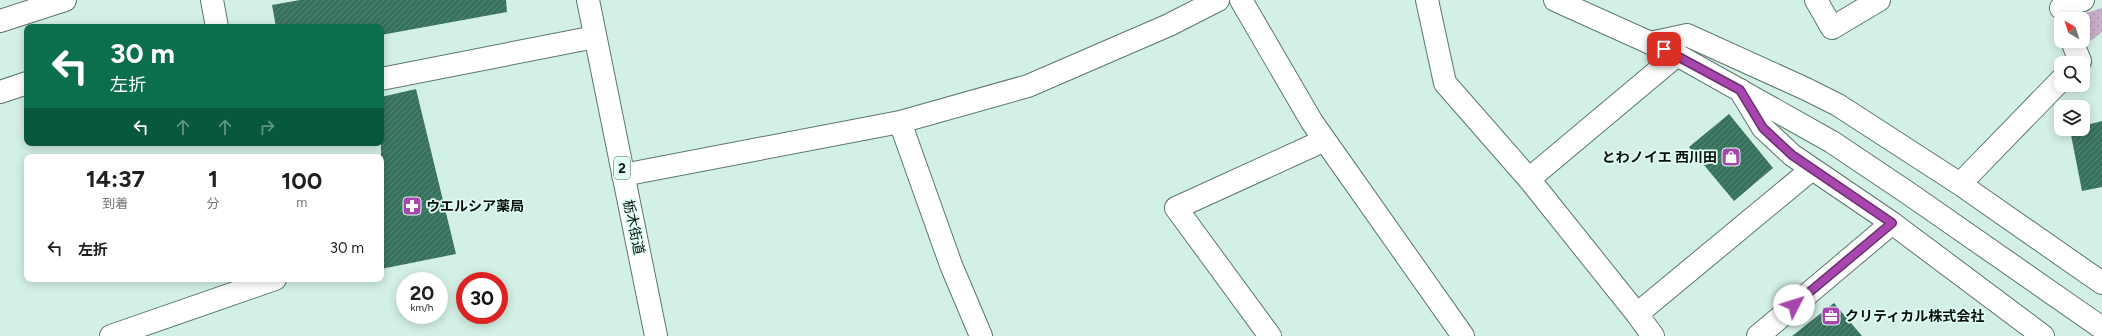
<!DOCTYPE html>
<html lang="ja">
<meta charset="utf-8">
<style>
body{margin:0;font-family:Figtree,"Noto Sans JP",sans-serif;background:#f6f6f6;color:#202124;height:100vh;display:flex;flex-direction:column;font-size:15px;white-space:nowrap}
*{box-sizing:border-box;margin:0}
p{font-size:13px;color:#757577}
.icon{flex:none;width:22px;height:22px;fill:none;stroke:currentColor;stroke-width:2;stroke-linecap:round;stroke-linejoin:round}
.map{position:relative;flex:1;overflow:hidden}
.sheet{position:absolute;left:24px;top:154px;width:360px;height:128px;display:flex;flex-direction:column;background:#fff;border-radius:8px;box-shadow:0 2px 10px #0003}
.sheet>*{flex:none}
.top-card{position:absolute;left:24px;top:24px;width:360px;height:122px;border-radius:8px;box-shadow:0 2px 10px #0003;background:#0b6e4f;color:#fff;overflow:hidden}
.needle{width:26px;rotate:321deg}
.fabs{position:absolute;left:2054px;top:12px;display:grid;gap:8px}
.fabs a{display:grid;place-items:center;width:36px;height:36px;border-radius:8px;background:#fff;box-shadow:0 2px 10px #0003;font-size:20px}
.speed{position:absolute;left:396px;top:272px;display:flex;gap:8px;font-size:20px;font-weight:700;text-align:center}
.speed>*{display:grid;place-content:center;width:52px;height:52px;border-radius:50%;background:#fff;box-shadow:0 2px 10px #0003;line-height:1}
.speed small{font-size:10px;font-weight:400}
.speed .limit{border:6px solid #d22;background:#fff;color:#111}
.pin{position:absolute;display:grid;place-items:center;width:34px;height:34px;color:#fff;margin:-17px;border-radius:8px;box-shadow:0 2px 6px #0006}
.me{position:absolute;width:44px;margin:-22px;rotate:50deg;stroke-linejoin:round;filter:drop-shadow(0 0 3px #0008)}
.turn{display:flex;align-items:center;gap:14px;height:84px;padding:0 20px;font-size:18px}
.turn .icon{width:52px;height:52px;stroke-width:2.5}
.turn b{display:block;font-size:28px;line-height:34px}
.lanes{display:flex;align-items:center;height:38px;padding:0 20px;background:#0003;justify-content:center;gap:20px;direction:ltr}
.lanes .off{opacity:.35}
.eta{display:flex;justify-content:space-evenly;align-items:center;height:68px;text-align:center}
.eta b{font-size:24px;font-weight:700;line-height:28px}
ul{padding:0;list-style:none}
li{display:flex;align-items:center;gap:12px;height:52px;padding:0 20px}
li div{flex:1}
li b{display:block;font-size:15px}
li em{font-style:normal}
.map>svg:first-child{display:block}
.grass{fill:url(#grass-dots)}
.building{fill:url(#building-hatch)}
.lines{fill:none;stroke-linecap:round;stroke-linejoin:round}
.street-casing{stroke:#5c766c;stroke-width:24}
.secondary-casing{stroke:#5c766c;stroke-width:24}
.primary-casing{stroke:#5c766c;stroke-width:24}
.street{stroke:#fff;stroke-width:22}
.secondary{stroke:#fff;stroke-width:22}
.primary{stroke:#fff;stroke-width:22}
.route-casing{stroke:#6d2e71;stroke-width:10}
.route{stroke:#a746ae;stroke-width:7}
.labels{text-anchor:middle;stroke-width:3.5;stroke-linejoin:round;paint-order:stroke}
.shield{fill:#e0fdf1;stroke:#475650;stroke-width:1}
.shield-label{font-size:13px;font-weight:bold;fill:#060f0b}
.poi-label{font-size:14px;font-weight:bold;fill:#060f0b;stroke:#e0fdf1;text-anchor:start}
.street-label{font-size:14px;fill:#060f0b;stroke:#e0fdf1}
</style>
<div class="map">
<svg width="2102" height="336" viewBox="0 0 2102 336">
<defs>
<pattern id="grass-dots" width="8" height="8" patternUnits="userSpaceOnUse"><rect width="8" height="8" fill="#c8aec9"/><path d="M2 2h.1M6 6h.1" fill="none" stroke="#aa94ab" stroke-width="1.8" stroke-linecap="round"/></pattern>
<pattern id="building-hatch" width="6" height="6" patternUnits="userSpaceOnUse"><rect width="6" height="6" fill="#37725d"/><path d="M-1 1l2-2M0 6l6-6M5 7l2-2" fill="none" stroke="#5c8778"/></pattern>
</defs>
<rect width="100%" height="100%" fill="#d3f0e4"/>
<path class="grass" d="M2102,8V32L2081,48L2083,41V19H2077L2076,16Z"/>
<path class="building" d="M300,0H506L507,12L381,35V27H276L272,5Z
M416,89L456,254L381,269V97Z
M1729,114L1773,168L1734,201L1689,147Z
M2102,121V187L2082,191L2070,130L2083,129V126Z
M1834,303L1862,336H1792Z"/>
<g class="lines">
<defs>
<path id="street" d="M212,0L217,27
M1241,0L1312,122L1463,336
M1427,0L1445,83L1529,179L1637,314L1812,169
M1816,0L1832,28L1879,0
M2061,8L2083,0
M0,21L65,0
M2072,41L2080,61L2078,63
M1650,43L1687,35L1806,89L1838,105L1960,184L2102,283
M381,79L595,37
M1740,90L1763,128L1792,155L1892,223L2043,336
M0,92L27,83
M900,122L951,265L981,336
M623,175L900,122L1028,86L1169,25L1218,0
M1529,179L1677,55
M1960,184L2061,80
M1637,314L1653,336
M111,336L275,279
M1270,336L1176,208L1325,140
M1758,336L1892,223"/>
<path id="secondary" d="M1555,0L1677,55L1832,142L1908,193L2102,328"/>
<path id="primary" d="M588,0L656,336"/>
</defs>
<use href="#street" class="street-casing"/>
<use href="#secondary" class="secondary-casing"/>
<use href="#primary" class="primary-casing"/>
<use href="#street" class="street"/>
<use href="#secondary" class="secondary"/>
<use href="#primary" class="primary"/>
</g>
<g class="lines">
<defs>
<path id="route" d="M1664,49L1740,90L1763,128L1792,155L1892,223L1794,305"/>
</defs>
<use href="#route" class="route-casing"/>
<use href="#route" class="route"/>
</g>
<defs>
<symbol id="shop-square" viewBox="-11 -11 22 22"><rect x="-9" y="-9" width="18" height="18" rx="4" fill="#a746ae" stroke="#e0fdf1"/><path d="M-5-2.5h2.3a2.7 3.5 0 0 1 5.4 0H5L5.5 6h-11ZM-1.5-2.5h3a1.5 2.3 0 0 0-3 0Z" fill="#fff"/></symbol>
<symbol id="pharmacy-square" viewBox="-11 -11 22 22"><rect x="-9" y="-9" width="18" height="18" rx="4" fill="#a746ae" stroke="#e0fdf1"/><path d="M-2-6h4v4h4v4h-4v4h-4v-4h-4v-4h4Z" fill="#fff"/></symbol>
<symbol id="office-square" viewBox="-11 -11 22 22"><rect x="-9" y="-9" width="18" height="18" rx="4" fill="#a746ae" stroke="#e0fdf1"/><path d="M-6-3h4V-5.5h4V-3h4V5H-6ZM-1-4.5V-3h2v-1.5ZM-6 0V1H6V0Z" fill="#fff"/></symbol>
</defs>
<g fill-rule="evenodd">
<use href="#shop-square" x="1720" y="146" width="22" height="22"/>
<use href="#pharmacy-square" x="401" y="195" width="22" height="22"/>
<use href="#office-square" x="1820" y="305" width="22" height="22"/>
</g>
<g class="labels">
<rect class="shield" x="614" y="157" width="16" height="22" rx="3"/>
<g class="shield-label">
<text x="622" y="173">2</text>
</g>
<g class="poi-label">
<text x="1717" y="162" text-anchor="end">とわノイエ 西川田</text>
<text x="426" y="211">ウエルシア薬局</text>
<text x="1845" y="321">クリティカル株式会社</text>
</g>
<g class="street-label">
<text transform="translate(634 227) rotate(78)" y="5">栃木街道</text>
</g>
</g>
</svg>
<div class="fabs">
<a><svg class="needle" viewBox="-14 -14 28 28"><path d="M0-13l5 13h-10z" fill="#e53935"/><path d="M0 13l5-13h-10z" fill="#757577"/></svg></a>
<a><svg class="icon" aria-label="search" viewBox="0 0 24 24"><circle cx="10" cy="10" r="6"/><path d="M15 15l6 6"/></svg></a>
<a><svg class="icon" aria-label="layers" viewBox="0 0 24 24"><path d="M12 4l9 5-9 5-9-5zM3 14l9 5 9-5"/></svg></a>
</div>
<div class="speed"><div>20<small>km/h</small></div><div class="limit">30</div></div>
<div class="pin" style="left:1664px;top:49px;background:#d93025"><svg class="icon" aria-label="arrive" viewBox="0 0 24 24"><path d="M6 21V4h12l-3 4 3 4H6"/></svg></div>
<svg class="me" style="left:1794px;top:305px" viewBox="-20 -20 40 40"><circle r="19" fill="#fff"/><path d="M0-13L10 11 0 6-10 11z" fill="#a746ae"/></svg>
<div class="top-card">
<div class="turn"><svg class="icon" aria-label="left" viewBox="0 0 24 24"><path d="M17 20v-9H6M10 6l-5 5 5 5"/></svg><div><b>30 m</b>左折</div></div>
<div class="lanes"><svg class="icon" aria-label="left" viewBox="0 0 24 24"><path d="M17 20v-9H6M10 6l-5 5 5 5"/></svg><svg class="icon off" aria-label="ahead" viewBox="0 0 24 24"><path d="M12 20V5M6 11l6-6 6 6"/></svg><svg class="icon off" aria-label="ahead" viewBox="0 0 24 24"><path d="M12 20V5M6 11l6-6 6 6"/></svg><svg class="icon off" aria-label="right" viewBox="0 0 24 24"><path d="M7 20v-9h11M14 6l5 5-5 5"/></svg></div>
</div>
<section class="sheet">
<div class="eta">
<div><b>14:37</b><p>到着</p></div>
<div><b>1</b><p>分</p></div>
<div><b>100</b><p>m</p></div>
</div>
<ul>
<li><svg class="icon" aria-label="left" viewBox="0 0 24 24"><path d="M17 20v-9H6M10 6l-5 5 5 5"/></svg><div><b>左折</b></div><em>30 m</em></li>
</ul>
</section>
</div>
